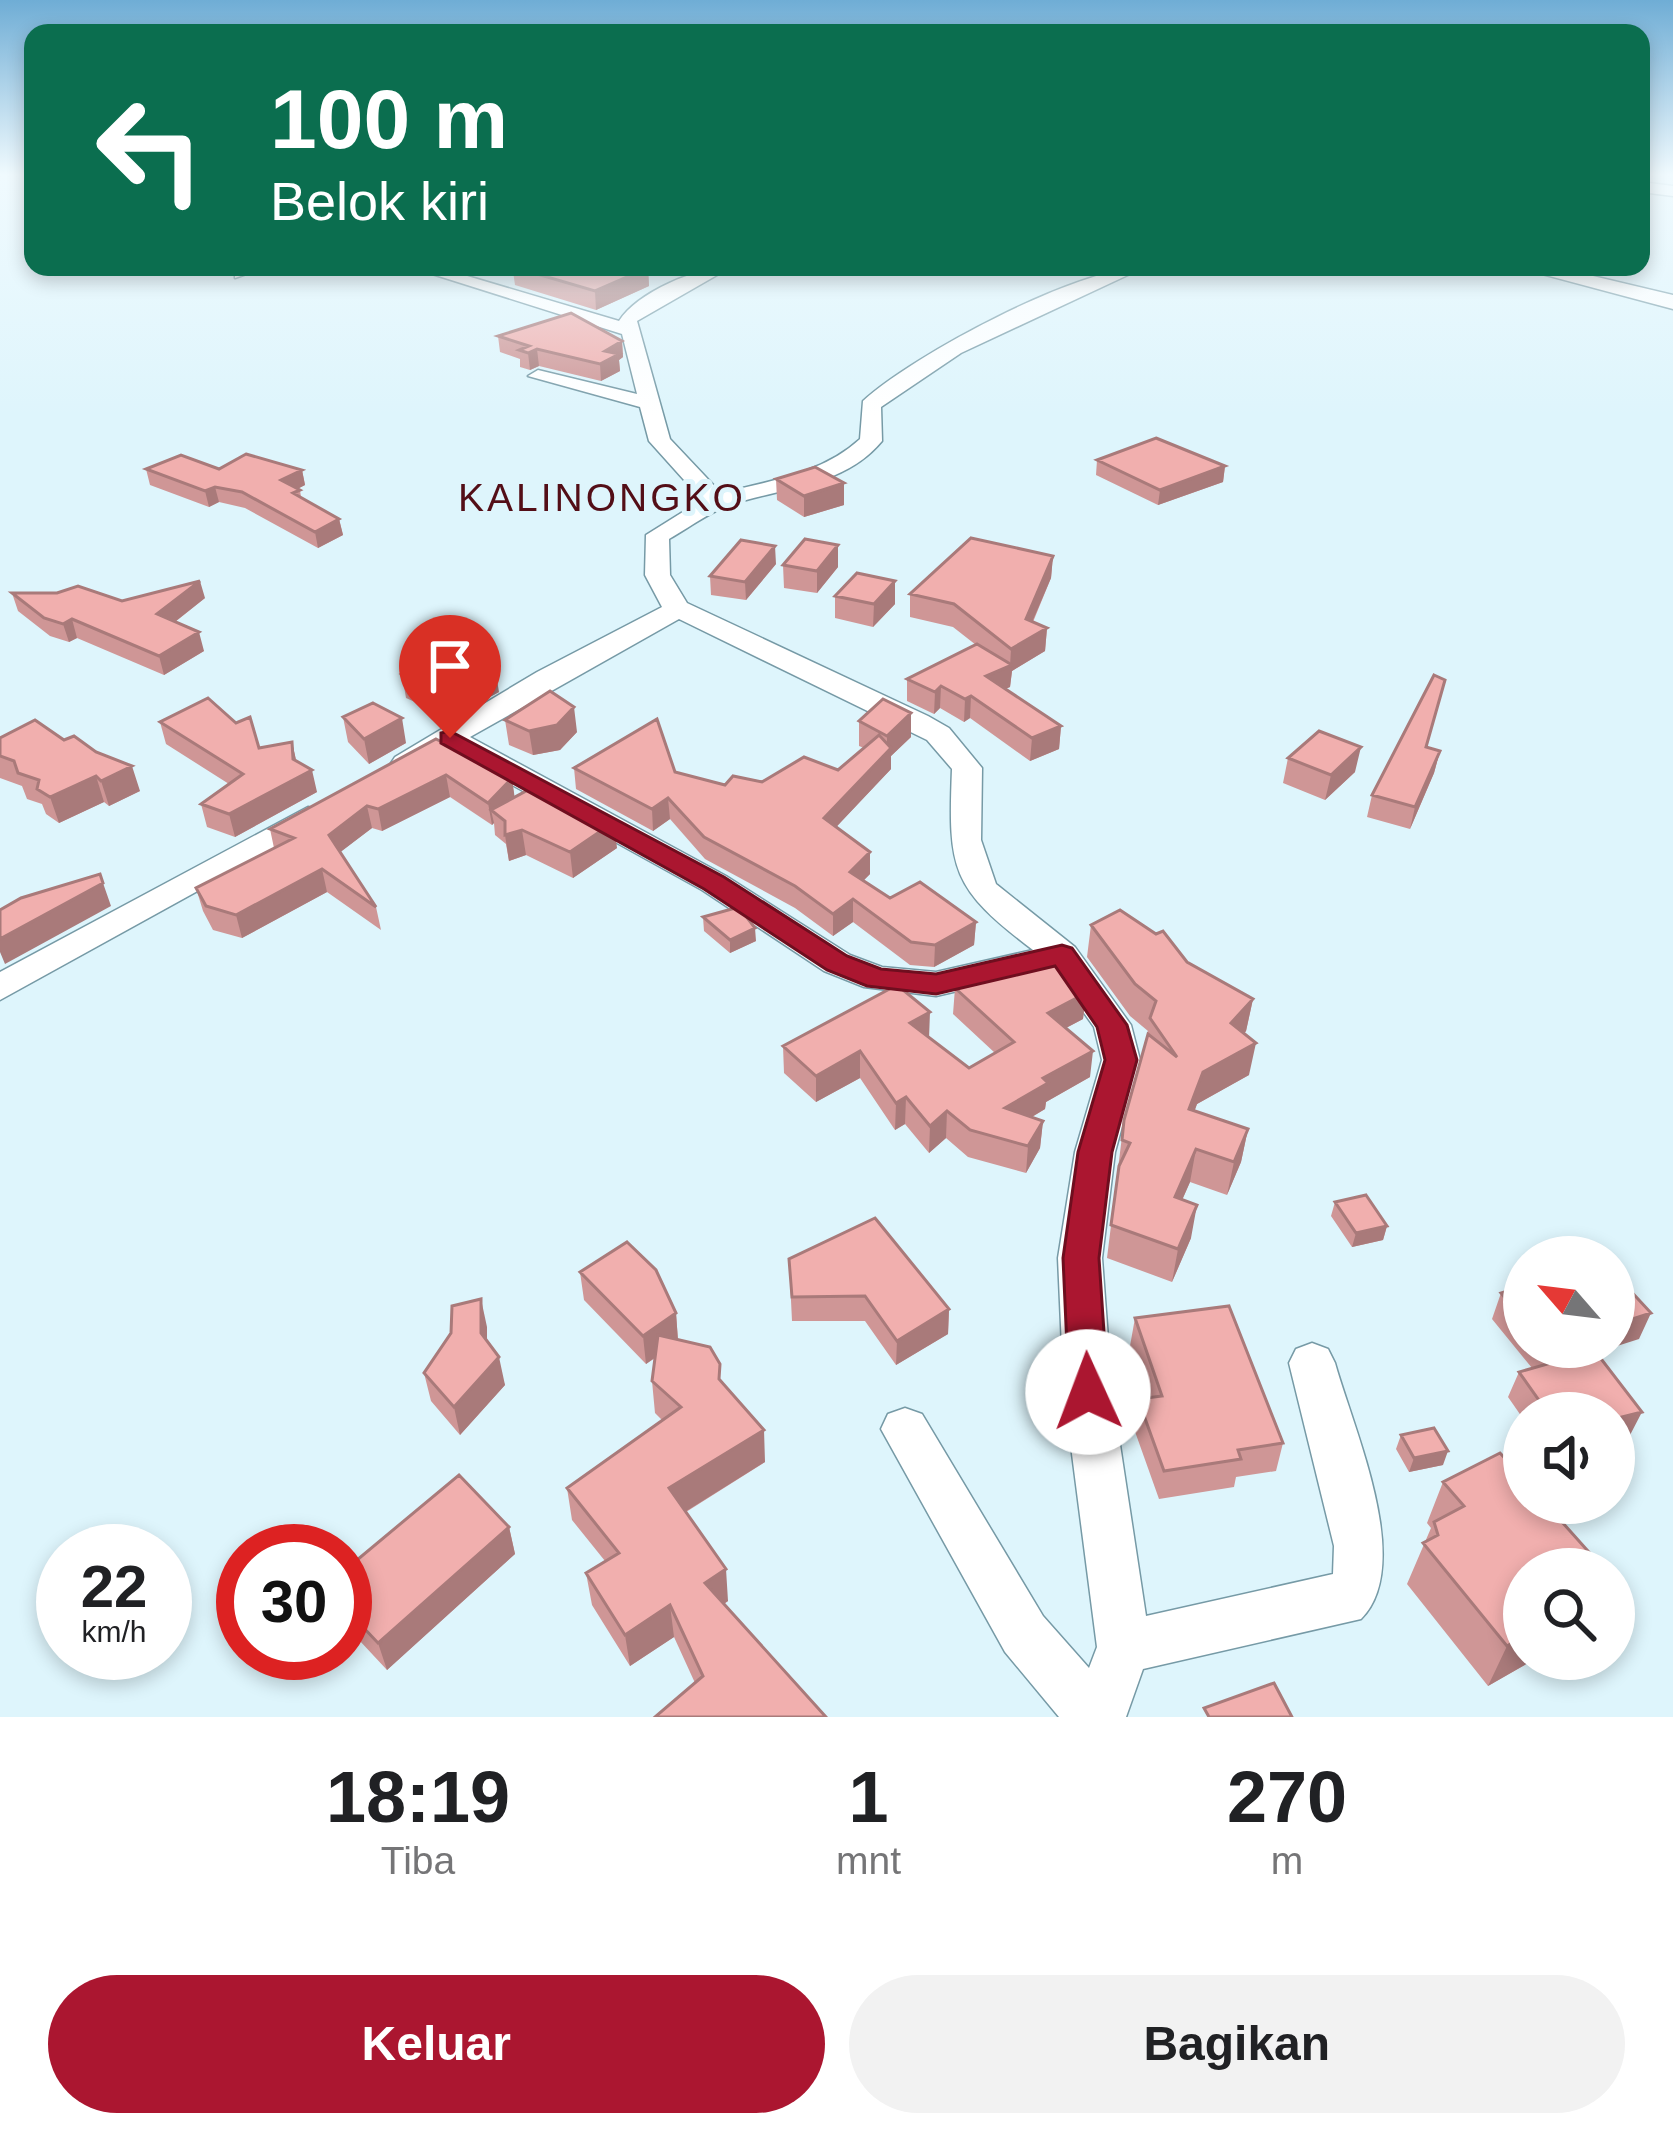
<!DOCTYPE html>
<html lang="id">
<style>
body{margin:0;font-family:Helvetica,sans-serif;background:#f2f2f2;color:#202124;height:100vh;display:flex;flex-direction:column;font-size:45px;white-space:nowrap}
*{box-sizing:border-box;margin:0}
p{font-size:39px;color:#757577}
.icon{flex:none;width:66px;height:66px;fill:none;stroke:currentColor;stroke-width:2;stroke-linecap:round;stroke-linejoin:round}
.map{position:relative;height:1717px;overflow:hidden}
.panel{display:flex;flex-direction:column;background:#fff;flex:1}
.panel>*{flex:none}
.hud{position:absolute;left:24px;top:24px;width:1626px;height:252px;border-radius:24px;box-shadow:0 6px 18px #0003;background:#0b6e4f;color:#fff;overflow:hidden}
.needle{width:78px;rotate:298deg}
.tools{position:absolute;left:1503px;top:1236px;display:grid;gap:24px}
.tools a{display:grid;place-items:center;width:132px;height:132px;border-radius:50%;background:#fff;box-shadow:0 6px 18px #0003;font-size:60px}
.speed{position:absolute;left:36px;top:1524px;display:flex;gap:24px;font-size:60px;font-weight:700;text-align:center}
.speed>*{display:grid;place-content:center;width:156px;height:156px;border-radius:50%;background:#fff;box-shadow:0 6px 18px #0003;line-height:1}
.speed small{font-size:30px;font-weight:400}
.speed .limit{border:18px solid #d22;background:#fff;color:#111}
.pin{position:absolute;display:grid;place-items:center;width:102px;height:102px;color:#fff;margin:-123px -51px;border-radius:50% 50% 50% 0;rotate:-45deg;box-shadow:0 0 12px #0007}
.pin .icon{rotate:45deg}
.me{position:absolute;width:132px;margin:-66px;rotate:358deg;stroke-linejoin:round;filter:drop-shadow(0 0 9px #0008)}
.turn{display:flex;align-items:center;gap:42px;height:252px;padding:0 48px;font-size:54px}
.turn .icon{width:156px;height:156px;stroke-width:2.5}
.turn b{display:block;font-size:84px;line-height:102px}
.eta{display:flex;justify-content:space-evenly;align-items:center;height:204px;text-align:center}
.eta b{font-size:72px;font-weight:700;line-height:84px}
.primary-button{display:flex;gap:24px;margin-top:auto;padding:24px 48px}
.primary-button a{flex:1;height:138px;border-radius:72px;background:#ab1630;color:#fff;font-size:48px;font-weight:700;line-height:138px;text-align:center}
.primary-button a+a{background:#f2f2f2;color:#202124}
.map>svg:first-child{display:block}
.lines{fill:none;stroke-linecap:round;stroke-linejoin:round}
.minor-casing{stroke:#769aa6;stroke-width:3}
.tertiary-casing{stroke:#769aa6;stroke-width:3}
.minor{fill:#fff;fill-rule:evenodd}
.tertiary{fill:#fff;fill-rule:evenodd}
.wall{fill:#cf9696}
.shaded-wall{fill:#a97a7a}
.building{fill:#f1afae;stroke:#a97a7a;stroke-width:3}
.route{fill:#ab1630;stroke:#6f0e1f;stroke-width:3}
.labels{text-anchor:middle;stroke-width:10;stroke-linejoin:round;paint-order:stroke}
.far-quarter-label{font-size:39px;letter-spacing:3px;fill:#530e17;stroke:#def5fc}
</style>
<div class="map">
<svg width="1673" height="1717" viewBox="0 0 1673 1717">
<rect width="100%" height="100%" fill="#def5fc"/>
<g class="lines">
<defs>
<path id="minor" d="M1641,182L1673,186V196L1641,192Z
M243,267H267L235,278V270Z
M410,267H437L619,321C638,292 696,267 731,267L637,321L670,439L721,493C769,481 822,474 860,439L863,401C913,355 1078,267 1145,267L961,353L881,407L882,441C843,488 780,487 727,506C707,514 688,528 669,539L670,575L687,603L928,716L949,728L982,768L981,840L996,884L1075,947L1131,1025L1140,1060L1115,1152L1102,1258L1112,1392L1146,1616L1333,1574L1334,1546L1289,1363L1296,1349L1312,1343L1328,1349L1335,1363C1353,1428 1415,1565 1361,1619L1143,1669L1126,1717H1059L1005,1652L881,1429L888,1414L905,1408L922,1414L1043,1616L1089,1668L1097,1647L1064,1392L1058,1258L1075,1152L1102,1060L1094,1027L1053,969L936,996L864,987L824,971L702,890L449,750L417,769H395L391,763L395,757L537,672L662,607L645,575L646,535L702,500L649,441L640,407L528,376L538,370L637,394L622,334ZM679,619L927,740L952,769C948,870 951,888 1033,950L936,972L882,967L850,955L726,876L470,737Z
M308,807L319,810L324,817L319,824L0,1000V972Z"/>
<path id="tertiary" d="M1516,267H1555L1673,295V309Z"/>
</defs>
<use href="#minor" class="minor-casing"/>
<use href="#tertiary" class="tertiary-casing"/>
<use href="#minor" class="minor"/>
<use href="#tertiary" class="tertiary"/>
</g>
<path class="wall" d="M502,267H644L648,268L649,286L596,310L515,285L513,271Z
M498,336L622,341L623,357L619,360L620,371L601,381L539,366L530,370L520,367V359L500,352Z
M1097,460L1225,466L1223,482L1158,505L1096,475Z
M146,469L302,470L305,485L297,489L300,490L301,497L339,519L343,535L318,548L245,508L219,502L209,507L150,485Z
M776,479L844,483V505L804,517L777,500Z
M1053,556L1051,578L1033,622L1047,628L1045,651L1012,671L1010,687L1005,689L1061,726L1059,749L1030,761L970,718L964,722L940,708L934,714L907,701V679L976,645L953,627L910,617V594Z
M776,564L746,600L711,595L710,576Z
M783,565L838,567L817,593L784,588Z
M895,581V604L873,627L835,618V596Z
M12,593L122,601L205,598L175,622L204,651L164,675L77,638L69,642L50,636L18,611Z
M402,674L499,692L451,718L406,698Z
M911,713V737L891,756V769L836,827L870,874L863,881L890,898L976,922L974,945L934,967L910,965L853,922L833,936L795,908L705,859L670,819L653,831L576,789L574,768L675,772L725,785L838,770L864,748L859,746V721Z
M343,717L406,743L369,764L348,742Z
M505,720L577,732L560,750L533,755L509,745Z
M160,722L259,748L292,742L296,761L317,792L235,837L207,827L201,804L229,784L166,744Z
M0,738L140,791L109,806L104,802L59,823L46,814L42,804L27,799L22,786L0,778Z
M436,739L512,778L514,797L617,848L573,878L526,855L509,861L506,844L495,835L494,823L492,825L450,797L382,831L372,828L340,852L376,907L381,930L327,892L242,938L213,930L203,911L196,888L274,848L270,829Z
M1440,751L1434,773L1410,829L1367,817L1372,795Z
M1288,758L1355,772L1325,800L1283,783Z
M703,917L756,941L730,953L704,931Z
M1091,925L1187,962L1253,999L1246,1031L1244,1034L1249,1075L1197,1104L1194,1111L1248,1129L1241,1162L1227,1195L1190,1182L1182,1200L1191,1238L1172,1282L1107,1258L1124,1120L1148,1031L1130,1016L1087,957Z
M1005,976L1086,993L1083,1019L1066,1028L1090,1077L1046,1102L1045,1109L1032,1117L1043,1121L1040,1148L1026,1173L968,1157L946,1138L929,1153L905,1124L895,1130L860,1078L816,1102L784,1073L783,1046L929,1038L969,1068L995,1053L953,1014L955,988Z
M1335,1202L1387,1226L1383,1240L1352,1247L1331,1216Z
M789,1259L949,1309L948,1334L896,1365L865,1321H792Z
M580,1272L676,1313L678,1340L721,1382L765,1462L686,1512L728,1601L724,1604L826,1717L695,1683L674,1637L630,1666L592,1605L586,1573L605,1561L572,1520L567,1488L662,1420L655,1413L652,1381L655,1358L646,1364L584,1300Z
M1524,1286V1347H1613L1596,1353L1629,1437L1614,1441V1413H1524V1420L1508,1397L1519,1372L1532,1368L1492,1319L1501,1293Z
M1135,1318L1283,1443L1276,1471L1236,1477L1234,1487L1159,1499L1133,1426L1138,1399L1148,1397L1130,1346Z
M487,1327V1341L505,1385L460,1435L431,1401L424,1373Z
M1401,1435L1443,1465L1409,1472L1396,1449Z
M1443,1482L1604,1569L1524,1659H1535L1488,1686L1407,1584L1431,1528L1427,1523Z
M509,1527L515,1554L387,1670L345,1625V1570Z"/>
<path class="shaded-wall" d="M648,268L649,286L596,310L595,291Z
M622,341L623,357L619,360L620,371L601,381L600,364L605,351Z
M537,349L539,366L530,370L528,353Z
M1225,466L1223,482L1158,505L1160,490Z
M302,470L305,485L284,496L281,480Z
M844,483V505L804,517V496Z
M215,487L219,502L209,507L205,491Z
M339,519L343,535L318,548L315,532Z
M838,545V567L817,593V571Z
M775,546L776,564L746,600L745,582Z
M1053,556L1051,578L1024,641L1047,628L1045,651L1012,671L1010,687L984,698L986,676L1010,666L1011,649Z
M200,581L205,598L162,632L157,614Z
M895,581V604L873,627L874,604Z
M72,619L77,638L69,642L63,624Z
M199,632L204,651L164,675L159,656Z
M495,668L499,692L451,718L447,694Z
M941,686L940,708L934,714L935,692Z
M971,696L970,718L964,722L965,699Z
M574,707L577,732L560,750L533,755L529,731Z
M911,713V737L891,756V769L824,840V818L887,753V736Z
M402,718L406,743L369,764L364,739Z
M1061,726L1059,749L1030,761L1032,738Z
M292,742L297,764L312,770L317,792L235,837L229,814L293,759Z
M1361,747L1355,772L1325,800L1331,775Z
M1440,751L1434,773L1410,829L1415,807Z
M132,766L140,791L109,806L101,781Z
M446,775L450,797L382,831L378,809Z
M96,776L104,802L59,823L50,797Z
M512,778L515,800L491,810L494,823L492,825L488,803Z
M668,798L670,819L653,831L652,809Z
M367,806L372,828L334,857L329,835Z
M614,822L617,848L573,878L570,852Z
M522,830L526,855L509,861L505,835Z
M870,852V874L850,894V872Z
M322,869L327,892L242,938L236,915Z
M103,883L111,906L5,964L0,952V939Z
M853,899V922L833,936V914Z
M976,922L974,945L934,967L935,945Z
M755,928L756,941L730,953V940Z
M1086,993L1083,1019L1045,1039L1048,1013Z
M1253,999L1246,1031L1224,1055L1231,1023Z
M930,1012L929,1039L910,1023Z
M1256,1043L1249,1075L1197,1104L1184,1142L1189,1109L1203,1072Z
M860,1051V1078L816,1102V1076Z
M1093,1051L1090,1077L1046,1102L1045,1109L1003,1134L1005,1108L1043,1078Z
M906,1097L905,1124L895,1130L896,1103Z
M947,1111L946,1138L929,1153L930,1126Z
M1043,1121L1040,1148L1026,1173L1028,1146Z
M1248,1129L1241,1162L1227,1195L1234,1162Z
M1196,1149L1190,1182L1169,1230L1175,1197Z
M1197,1205L1191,1238L1172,1282L1178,1249Z
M1387,1226L1383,1240L1352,1247L1356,1233Z
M481,1299L487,1327V1361L481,1333Z
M949,1309L948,1334L896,1365L897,1341Z
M676,1313L678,1341L646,1364L643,1336Z
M1651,1313L1639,1339L1614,1347V1325Z
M1578,1347H1613L1572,1361Z
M499,1357L505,1385L460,1435L454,1407Z
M1607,1407L1604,1413H1578Z
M1642,1412L1629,1437L1614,1441V1419Z
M764,1430L765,1462L672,1520L669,1488Z
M1448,1451L1443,1465L1409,1472L1414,1458Z
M509,1527L515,1554L387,1670L378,1643Z
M726,1569L728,1601L708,1614L705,1583Z
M670,1605L674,1637L630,1666L625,1635Z
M1524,1636V1659H1535L1488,1686L1507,1646Z"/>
<path class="building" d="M513,267H644L648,268L595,291Z
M571,313L622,341L605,351L619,354L600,364L537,349L528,353L519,350L529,346L498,336Z
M1156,438L1225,466L1160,490L1097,460Z
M246,454L302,470L281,480L300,490L293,493L339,519L315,532L242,492L215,487L205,491L146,469L181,455L219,469Z
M815,467L844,483L804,496L776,479Z
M971,538L1053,556L1026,619L1047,628L1011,649L954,604L910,594Z
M805,539L838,545L817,571L783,565Z
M741,540L775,546L745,582L710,576Z
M857,573L895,581L874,604L835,596Z
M200,581L157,614L199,632L159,656L72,619L63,624L44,618L12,593H57L78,586L122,601Z
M977,644L1012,665L986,676L1061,726L1032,738L971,696L965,699L941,686L935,692L907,679Z
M445,652L495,668L447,694L402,674Z
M1434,675L1445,680L1426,747L1440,751L1415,807L1372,795Z
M550,691L574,707L557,725L529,731L505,720Z
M208,698L236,723L250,717L259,748L292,742L293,759L312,770L229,814L201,804L243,774L160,722Z
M883,699L911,713L887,736L859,721Z
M373,703L402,718L364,739L343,717Z
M657,719L675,772L725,785L733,776L762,782L804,757L838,770L879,735L891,748L824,818L870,852L850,872L890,898L920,882L976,922L935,945L911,942L853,899L833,914L795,886L704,837L668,798L652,809L574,768Z
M35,720L64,740L74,736L96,752L132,766L101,781L96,776L50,797L37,789L39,780L18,773L14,761L0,756V738Z
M1319,731L1361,747L1331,775L1288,758Z
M436,739L512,778L488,803L446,775L378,809L367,806L329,835L376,907L322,869L236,915L206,906L196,888L294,838L270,829Z
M541,783L614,822L570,852L522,830L505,835V821L491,810Z
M100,874L103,883L0,939V910L21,898Z
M739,907L755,928L730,940L703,917Z
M1120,910L1156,934L1163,931L1187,962L1253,999L1231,1023L1256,1043L1203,1072L1189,1109L1248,1129L1234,1162L1196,1149L1175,1197L1197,1205L1178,1249L1111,1225L1119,1166L1130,1143L1122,1140L1124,1120L1148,1034L1177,1057L1150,1018L1156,1001L1135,984L1091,925Z
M1045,957L1086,993L1048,1013L1093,1051L1043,1078L1048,1083L1005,1108L1043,1121L1028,1146L970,1130L947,1111L930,1126L906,1097L896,1103L860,1051L816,1076L783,1046L897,985L930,1012L910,1023L969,1068L1014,1042L955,988L996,969L1005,976Z
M1366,1195L1387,1226L1356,1233L1335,1202Z
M875,1218L949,1309L897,1341L865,1296L792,1297L789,1259Z
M627,1242L656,1270L676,1313L643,1336L580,1272Z
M1614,1273L1651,1313L1614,1325Z
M1524,1286V1321L1501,1293Z
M481,1299V1333L499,1357L454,1407L424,1373L451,1333L452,1306Z
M1229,1306L1283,1443L1238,1450L1241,1459L1164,1471L1138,1399L1162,1396L1135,1318Z
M658,1335L710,1347L720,1364L719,1379L764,1430L669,1488L726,1569L705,1583L826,1717H655L703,1676L670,1605L625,1635L586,1573L619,1553L567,1488L681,1407L652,1381Z
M1546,1347H1592L1642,1412L1614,1419V1413H1609L1607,1407L1578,1413H1548L1519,1372L1558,1361Z
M1434,1428L1448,1451L1414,1458L1401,1435Z
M1500,1453L1524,1479V1503H1545L1604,1569H1524V1636L1507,1646L1423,1543L1438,1535L1434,1522L1464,1506L1443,1482Z
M459,1475L509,1527L378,1643L345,1608V1570Z
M1274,1683L1292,1717H1209L1204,1708Z"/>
<linearGradient id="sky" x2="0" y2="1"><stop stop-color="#6fadd5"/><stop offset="0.42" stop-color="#f0fafe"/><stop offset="1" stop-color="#f0fafe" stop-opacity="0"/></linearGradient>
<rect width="1673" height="416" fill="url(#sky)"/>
<path class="route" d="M450,731L724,877L847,956L881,969L936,974L1062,945L1072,948L1127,1025L1137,1060L1112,1152L1099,1258L1108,1392L1102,1404L1088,1409L1074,1404L1069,1392L1063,1258L1078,1152L1105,1060L1097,1027L1055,966L936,994L867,986L827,970L704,889L441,743V733Z"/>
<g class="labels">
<g class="far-quarter-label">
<text x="602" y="511">KALINONGKO</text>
</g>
</g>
</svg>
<div class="tools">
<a><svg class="needle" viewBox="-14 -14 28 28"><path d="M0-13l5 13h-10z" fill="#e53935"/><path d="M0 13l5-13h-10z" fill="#757577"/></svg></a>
<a><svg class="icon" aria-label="sound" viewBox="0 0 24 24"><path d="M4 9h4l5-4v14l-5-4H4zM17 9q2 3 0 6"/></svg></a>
<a><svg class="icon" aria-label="search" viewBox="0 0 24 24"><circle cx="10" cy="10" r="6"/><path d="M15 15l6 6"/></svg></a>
</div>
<div class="speed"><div>22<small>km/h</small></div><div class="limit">30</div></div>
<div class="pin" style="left:450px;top:738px;background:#d93025"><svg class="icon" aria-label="arrive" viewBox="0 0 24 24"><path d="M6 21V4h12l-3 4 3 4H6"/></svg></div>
<svg class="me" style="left:1088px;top:1392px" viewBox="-20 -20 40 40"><circle r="19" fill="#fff"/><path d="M0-13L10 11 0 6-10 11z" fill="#ab1630"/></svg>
<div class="hud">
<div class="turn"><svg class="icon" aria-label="left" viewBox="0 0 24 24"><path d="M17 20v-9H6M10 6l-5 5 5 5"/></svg><div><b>100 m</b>Belok kiri</div></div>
</div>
</div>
<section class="panel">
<div class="eta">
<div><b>18:19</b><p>Tiba</p></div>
<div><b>1</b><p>mnt</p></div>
<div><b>270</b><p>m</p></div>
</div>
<div class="primary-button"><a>Keluar</a><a>Bagikan</a></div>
</section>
